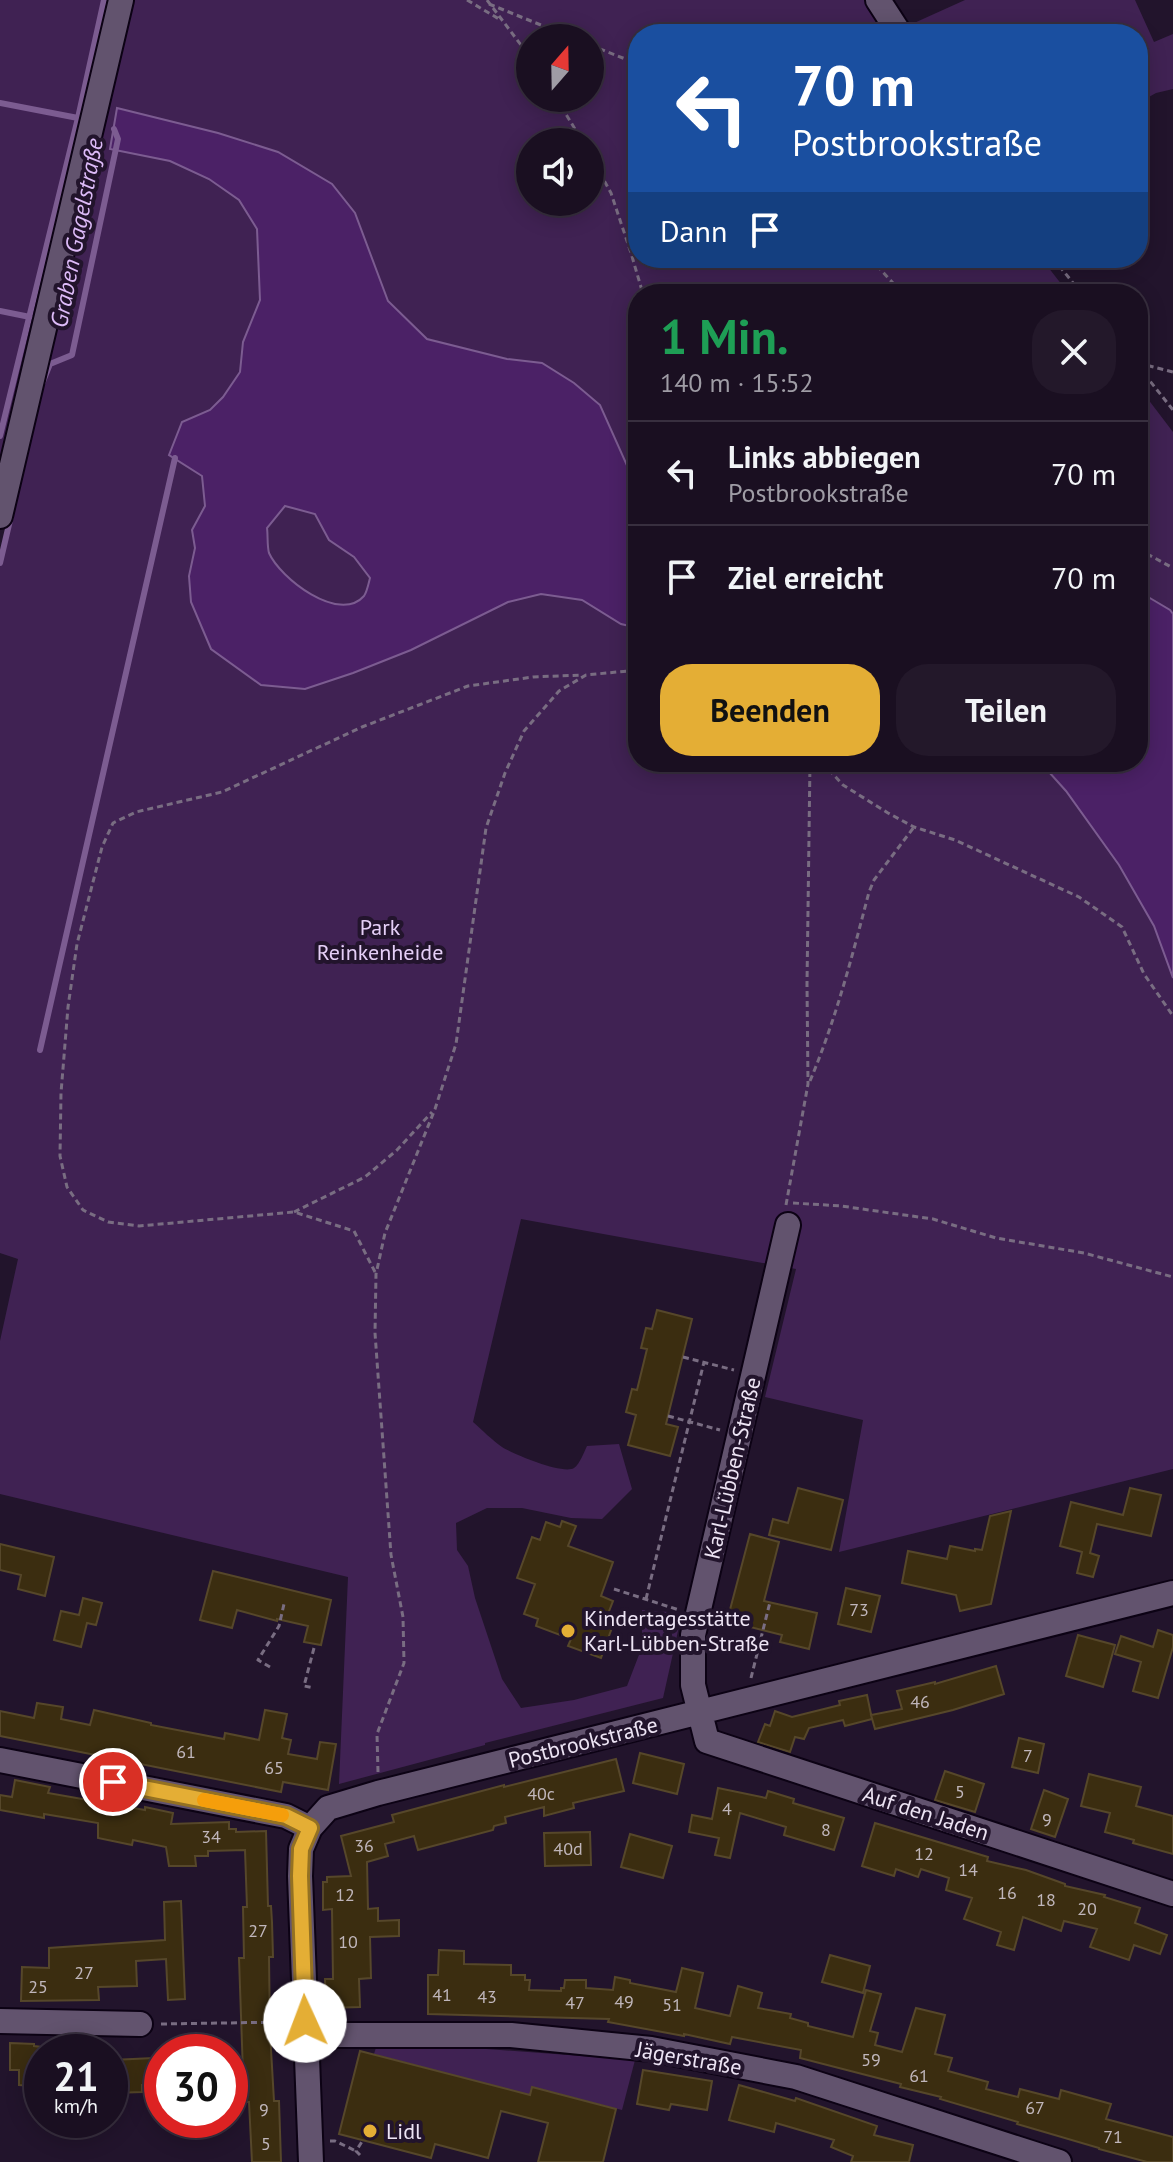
<!DOCTYPE html>
<html lang="de">
<meta charset="utf-8">
<style>
body{margin:0;font-family:"PT Sans",sans-serif;background:#23182a;color:#f1f3f6;height:100vh;display:flex;flex-direction:column;font-size:30px;white-space:nowrap}
*{box-sizing:border-box;margin:0}
p{font-size:26px;color:#9f9ca5}
.icon{flex:none;width:44px;height:44px;fill:none;stroke:currentColor;stroke-width:2;stroke-linecap:round;stroke-linejoin:round}
.map{position:relative;flex:1;overflow:hidden}
.side{position:absolute;left:628px;top:284px;width:520px;height:488px;display:flex;flex-direction:column;background:#1a0f21;border-radius:32px;box-shadow:0 4px 20px #0003,0 0 0 2px #382f3f}
.side>*{flex:none}
.top-card{position:absolute;left:628px;top:24px;width:520px;height:244px;border-radius:32px;box-shadow:0 4px 20px #0003,0 0 0 2px #382f3f;background:#1a4fa0;color:#fff;overflow:hidden}
.needle{width:52px;rotate:20deg}
.fabs{position:absolute;left:516px;top:24px;display:grid;gap:16px}
.fabs a{display:grid;place-items:center;width:88px;height:88px;border-radius:50%;background:#1a0f21;box-shadow:0 4px 20px #0003,0 0 0 2px #382f3f;font-size:40px}
.speed{position:absolute;left:24px;top:2034px;display:flex;gap:16px;font-size:40px;font-weight:700;text-align:center}
.speed>*{display:grid;place-content:center;width:104px;height:104px;border-radius:50%;background:#1a0f21;box-shadow:0 4px 20px #0003,0 0 0 2px #382f3f;line-height:1}
.speed small{font-size:20px;font-weight:400}
.speed .limit{border:12px solid #d22;background:#fff;color:#111}
.pin{position:absolute;display:grid;place-items:center;width:68px;height:68px;color:#fff;margin:-34px;border:4px solid #fff;border-radius:50%;box-shadow:0 2px 8px #0007}
.me{position:absolute;width:88px;margin:-44px;rotate:358deg;stroke-linejoin:round;filter:drop-shadow(0 0 6px #0008)}
.turn{display:flex;align-items:center;gap:28px;height:168px;padding:0 32px;font-size:36px}
.turn .icon{width:104px;height:104px;stroke-width:2.5}
.turn b{display:block;font-size:56px;line-height:68px}
.then{display:flex;align-items:center;height:76px;padding:0 32px;background:#0003;gap:16px;font-size:30px}
.round{display:grid;place-items:center;flex:none;width:84px;height:84px;border-radius:32px;background:#23182a}
.head{display:flex;align-items:center;justify-content:space-between;height:136px;padding:0 32px}
h1{font-size:48px;font-weight:700;line-height:60px;color:#1e9e55}
.button{display:flex;gap:16px;margin-top:auto;padding:16px 32px}
.button a{flex:1;height:92px;border-radius:32px;background:#e4ae35;color:#111;font-size:32px;font-weight:700;line-height:92px;text-align:center}
.button a+a{background:#23182a;color:#f1f3f6}
ul{padding:0;list-style:none}
li{display:flex;align-items:center;gap:24px;height:104px;padding:0 32px;border-top:2px solid #382f3f}
li div{flex:1}
li b{display:block;font-size:30px}
li em{font-style:normal}
.map>svg:first-child{display:block}
.green{fill:#402253;fill-rule:evenodd}
.water{fill:#4b2166;stroke:#7c5c91;stroke-width:2;fill-rule:evenodd}
.lines{fill:none;stroke-linecap:round;stroke-linejoin:round}
.stream{stroke:#7c5c91;stroke-width:6}
.building{fill:#3b2d10;stroke:#56472a;stroke-width:2}
.minor-casing{stroke:#0c0214;stroke-width:28}
.path{stroke:#796d82;stroke-width:3;stroke-dasharray:6 4;stroke-linecap:butt}
.minor{stroke:#62536e;stroke-width:24}
.route-casing{stroke:#947122;stroke-width:20}
.route{stroke:#e4ae35;stroke-width:14}
.slow{stroke:#f59e0b;stroke-width:14}
.poi-dot{fill:#e4ae35;stroke:#22142c;stroke-width:3}
.labels{text-anchor:middle;stroke-width:8;stroke-linejoin:round;paint-order:stroke}
.number-label{font-size:18px;fill:#c0b6bb}
.park-label{font-size:22px;fill:#e5cff7;stroke:#22142c}
.street-label{font-size:22px;fill:#ede4f4;stroke:#22142c}
.poi-label{font-size:22px;fill:#ede4f4;stroke:#22142c;text-anchor:start}
.water-label{font-size:24px;font-style:italic;fill:#ddbbf8;stroke:#22142c}
</style>
<div class="map">
<svg width="1173" height="2162" viewBox="0 0 1173 2162">
<rect width="100%" height="100%" fill="#22142c"/>
<path class="green" d="M0,0H113L0,480Z
M128,0H870L891,34H638V258H1041L1069,294H638V762H1138V386L1173,432V1469L839,1552L863,1420L765,1397L796,1269L521,1219L473,1422C482,1430 492,1440 502,1447C513,1454 563,1475 574,1468C580,1464 584,1452 587,1446L619,1444L632,1489L602,1519L571,1518L522,1508H487L456,1523L457,1550L468,1566L475,1598L502,1679L521,1708L574,1700L627,1686L642,1647V1610L682,1613L663,1698L485,1743V1745L339,1784L348,1577L0,1494V1341L18,1259L0,1253V560ZM530,38H590V98H530ZM530,142H590V202H530Z
M965,0H1135L1154,42L1173,34V89L1156,93L1138,103V34H907L903,28Z
M378,2041L635,2060L622,2110L533,2087L530,2095L374,2054Z"/>
<path class="water" d="M117,108L218,133L278,152L332,184L355,213L388,301L427,339L507,359L542,363L574,383L600,405L638,490V628L621,624L582,600L541,594L508,602L411,650L353,673L305,689L261,685L211,649L191,602L189,576L195,548L192,530L205,506L202,476L169,455L182,422L210,410L223,397L240,372L243,342L260,300L257,229L239,200L209,179L170,161L110,149ZM285,506L315,514L329,540L354,557L370,578C369,582 367,592 364,596C339,624 280,578 269,553C267,546 268,535 267,528Z
M1138,591L1170,610L1173,614V978L1154,926L1119,865L1066,791L1040,762H1138Z"/>
<g class="lines">
<path class="stream" d="M0,103L78,118
M0,311L30,317
M42,384L50,364L72,355L118,139L114,129
M0,436L78,118L104,0
M0,563L11,516
M40,1050L175,458"/>
</g>
<path class="building" d="M657,1310L692,1319L666,1424L678,1427L670,1456L628,1445L636,1415L626,1412L632,1389L637,1390L647,1349L641,1348L646,1328L652,1329Z
M798,1488L843,1500L831,1550L769,1535L773,1519L788,1523Z
M1130,1488L1161,1495L1151,1536L1097,1524L1090,1553L1099,1556L1093,1577L1077,1573L1082,1552L1060,1546L1071,1502L1123,1515Z
M1011,1511L991,1604L960,1611L956,1595L902,1583L908,1551L947,1559L950,1546L975,1551V1549L982,1550L990,1516Z
M562,1521L576,1526L568,1546L613,1562L601,1596L613,1601L606,1619L614,1622L601,1658L568,1646L571,1639L536,1626L538,1619L524,1614L535,1584L517,1578L532,1537L540,1540L546,1522L560,1527Z
M750,1534L779,1542L764,1601L817,1613L809,1649L780,1642L782,1635L727,1621Z
M0,1544L54,1557L45,1596L18,1589L21,1575L0,1570Z
M213,1571L331,1600L321,1645L304,1642L308,1626L277,1619V1621L237,1610L232,1628L200,1620Z
M846,1588L880,1596L871,1632L838,1624Z
M83,1598L102,1603L96,1625L87,1623L81,1647L54,1640L61,1611L79,1615Z
M1158,1630L1173,1635V1647L1158,1698L1133,1691L1141,1662L1115,1654L1121,1636L1153,1647Z
M1078,1635L1115,1645L1103,1687L1066,1676Z
M996,1666L1004,1694L953,1710L875,1729L871,1715L902,1709L897,1691L935,1682V1684Z
M867,1695L872,1719L845,1726L843,1720L809,1728L804,1739L795,1737L790,1752L758,1742L765,1724L770,1726L775,1711L792,1717L840,1705L839,1701Z
M37,1703L63,1707L61,1719L90,1725L94,1710L151,1723V1725L224,1739L225,1733L259,1740L265,1710L287,1714L282,1738L291,1740L288,1754L317,1759L320,1742L336,1744L328,1790L283,1782L281,1792L0,1736V1711L34,1718Z
M1019,1738L1044,1744L1038,1773L1012,1767Z
M640,1753L684,1764L677,1794L633,1783Z
M616,1759L624,1791L573,1803L574,1808L544,1816V1807L505,1817L506,1823L494,1826L493,1830L418,1850L414,1836L385,1844L388,1856L367,1862L368,1909L378,1908V1921L399,1920V1936L370,1937L371,1978L359,1979L360,2007L326,2008L325,1979H333L332,1909L323,1910V1882H327V1877L351,1876L341,1836L394,1822L392,1815L504,1785V1787Z
M945,1771L984,1784L975,1812L935,1800Z
M1089,1774L1141,1787L1136,1806L1173,1816V1854L1133,1843L1134,1840L1105,1832L1110,1813L1081,1806Z
M15,1780L50,1787L48,1793L145,1810V1807L173,1813L171,1824L229,1822V1829H236V1832L266,1831L268,1906H271L272,1922L273,1957H269L270,2032L274,2101H279L281,2162H252L249,2102H244L239,1958H244L243,1907H247L245,1850L208,1851V1856H195L196,1866H169L166,1847L133,1840L132,1845L98,1838V1823L44,1814V1818L0,1810V1795L12,1797Z
M718,1788L766,1798L768,1791L794,1799L793,1803L844,1818L834,1850L784,1835L786,1827L740,1813L730,1858L715,1855L719,1838L689,1832L692,1815L712,1819Z
M1044,1790L1068,1799L1055,1837L1031,1829Z
M875,1823L988,1857L987,1861L1026,1870L1065,1884V1886L1105,1895L1104,1897L1140,1908L1135,1923L1167,1935L1160,1954L1134,1945L1129,1960L1090,1947L1097,1929L1064,1921L1061,1931L1023,1917L1014,1950L997,1945L1001,1932L964,1919L972,1898L946,1890L949,1878L921,1869L918,1877L896,1869L894,1876L862,1866Z
M590,1832L591,1865L545,1866L544,1833Z
M630,1834L672,1846L663,1878L621,1867Z
M181,1901L185,1999L168,2000L166,1959L136,1961L137,1986L98,1987L99,2000L21,2001L22,1967L49,1968V1948L165,1940L164,1902Z
M439,1950L464,1951V1964L511,1965V1975H525V1980H530L529,1990L561,1991V1988H564L565,1980H586V1988L613,1990L615,1977L630,1980V1983L676,1992L682,1968L703,1973L695,2008L730,2016L738,1986L762,1993L758,2008L791,2014L790,2018L808,2023V2026L853,2037L866,1990L881,1994L870,2031L878,2033L875,2045L902,2052L916,2008L945,2015L935,2054L952,2058L948,2071L988,2082L986,2089L1018,2097L1020,2089L1059,2099L1061,2090L1111,2104L1106,2119L1173,2137V2162H1147L1099,2149V2148L1017,2124L1018,2122L940,2099L941,2097L900,2087L901,2084L800,2058L801,2050L732,2037L730,2044L684,2034V2036L608,2022L609,2019L428,2014V1975H438Z
M830,1955L870,1966L863,1993L822,1982Z
M10,2043L34,2044V2046L42,2047V2068H34V2086L19,2085V2070H10Z
M360,2051L530,2095L532,2087L616,2109L603,2162H538L548,2123L501,2111L488,2158L435,2144L431,2158L339,2134Z
M154,2058L162,2059V2086L142,2085V2092L113,2093L112,2060Z
M643,2070L712,2081L707,2110L671,2104L669,2110L637,2104Z
M739,2085L795,2101L796,2098L877,2126L874,2135L913,2145L909,2162H851L853,2156L831,2147L834,2140L776,2123L774,2132L729,2120Z"/>
<g class="lines">
<defs>
<path id="minor" d="M878,0L900,34
M0,516L121,0
M788,1225L693,1635V1685L707,1741L1173,1894
M0,1760L286,1816L310,1828
M0,2021L140,2024
M306,2035H511L651,2049L796,2077L1059,2162
M311,2162L300,1876L301,1849L310,1828L328,1808L378,1793L1173,1593"/>
</defs>
<use href="#minor" class="minor-casing"/>
<path class="path" d="M467,0L499,19
M487,0L530,57
M489,4L573,38
M590,45L638,64
M556,98L583,142
M590,155L611,193L631,253L643,294
M870,258L903,294
M1053,258L1082,294
M1138,363L1173,372
M1138,366L1173,410
M1138,549L1173,568
M822,762L843,785L888,813L914,827L955,840L1079,897L1122,927L1144,974L1173,1016
M810,1081C836,1019 852,957 869,892L874,880L914,827
M793,1203L841,1206L933,1219L996,1238L1084,1253L1173,1277
M786,1205L808,1084L807,984L810,762
M294,1212L365,1177L397,1150L432,1112
M375,1272L354,1231L294,1212L139,1226L108,1222L83,1210L67,1187L60,1156L61,1093L68,1007L77,944L102,847L113,823L136,812L222,792L362,727L468,686L533,677L582,675
M683,1357L734,1370
M668,1416L720,1430
M614,1589L679,1610
M646,1599L704,1362
M314,1648L304,1686L314,1688
M270,1667L258,1660L279,1626L284,1604
M751,1678L770,1602
M378,1772L377,1734L404,1663L403,1617L391,1555L375,1333L376,1274L385,1233L435,1109L456,1044L486,828L505,773L524,731L559,691L586,675L638,670
M161,2024L286,2022
M330,2141H335L356,2151
M360,2155L356,2151L363,2140"/>
<use href="#minor" class="minor"/>
</g>
<g class="lines">
<defs>
<path id="route" d="M113,1782L286,1816L310,1828L301,1849L300,1876L305,2021"/>
</defs>
<use href="#route" class="route-casing"/>
<use href="#route" class="route"/>
<path class="slow" d="M204,1800L282,1815"/>
</g>
<g class="poi-dot">
<circle cx="568" cy="1631" r="8"/>
<circle cx="370" cy="2131" r="8"/>
</g>
<g class="labels">
<g class="number-label">
<text x="859" y="1616">73</text>
<text x="920" y="1708">46</text>
<text x="186" y="1758">61</text>
<text x="1028" y="1762">7</text>
<text x="274" y="1774">65</text>
<text x="960" y="1798">5</text>
<text x="541" y="1800">40c</text>
<text x="727" y="1815">4</text>
<text x="1047" y="1826">9</text>
<text x="826" y="1836">8</text>
<text x="211" y="1843">34</text>
<text x="364" y="1852">36</text>
<text x="568" y="1855">40d</text>
<text x="924" y="1860">12</text>
<text x="968" y="1876">14</text>
<text x="1007" y="1899">16</text>
<text x="345" y="1901">12</text>
<text x="1046" y="1906">18</text>
<text x="1087" y="1915">20</text>
<text x="258" y="1937">27</text>
<text x="348" y="1948">10</text>
<text x="84" y="1979">27</text>
<text x="38" y="1993">25</text>
<text x="442" y="2001">41</text>
<text x="487" y="2003">43</text>
<text x="624" y="2008">49</text>
<text x="575" y="2009">47</text>
<text x="672" y="2011">51</text>
<text x="871" y="2066">59</text>
<text x="919" y="2082">61</text>
<text x="1035" y="2114">67</text>
<text x="264" y="2116">9</text>
<text x="1113" y="2143">71</text>
<text x="266" y="2150">5</text>
</g>
<g class="park-label">
<text x="380" y="935">Park<tspan x="380" dy="25">Reinkenheide</tspan></text>
</g>
<g class="street-label">
<text transform="translate(732 1468) rotate(-77)" y="8">Karl-Lübben-Straße</text>
<text transform="translate(583 1742) rotate(-14)" y="8">Postbrookstraße</text>
<text transform="translate(926 1813) rotate(18)" y="8">Auf den Jaden</text>
<text transform="translate(689 2058) rotate(10)" y="8">Jägerstraße</text>
</g>
<g class="poi-label">
<text x="584" y="1626">Kindertagesstätte<tspan x="584" dy="25">Karl-Lübben-Straße</tspan></text>
<text x="386" y="2139">Lidl</text>
</g>
<g class="water-label">
<text transform="translate(77 233) rotate(-79)" y="8">Graben Gagelstraße</text>
</g>
</g>
</svg>
<div class="fabs">
<a><svg class="needle" viewBox="-14 -14 28 28"><path d="M0-13l5 13h-10z" fill="#e53935"/><path d="M0 13l5-13h-10z" fill="#9f9ca5"/></svg></a>
<a><svg class="icon" aria-label="sound" viewBox="0 0 24 24"><path d="M4 9h4l5-4v14l-5-4H4zM17 9q2 3 0 6"/></svg></a>
</div>
<div class="speed"><div>21<small>km/h</small></div><div class="limit">30</div></div>
<div class="pin" style="left:113px;top:1782px;background:#d93025"><svg class="icon" aria-label="arrive" viewBox="0 0 24 24"><path d="M6 21V4h12l-3 4 3 4H6"/></svg></div>
<svg class="me" style="left:305px;top:2021px" viewBox="-20 -20 40 40"><circle r="19" fill="#fff"/><path d="M0-13L10 11 0 6-10 11z" fill="#e4ae35"/></svg>
<div class="top-card">
<div class="turn"><svg class="icon" aria-label="left" viewBox="0 0 24 24"><path d="M17 20v-9H6M10 6l-5 5 5 5"/></svg><div><b>70 m</b>Postbrookstraße</div></div>
<div class="then">Dann<svg class="icon" aria-label="arrive" viewBox="0 0 24 24"><path d="M6 21V4h12l-3 4 3 4H6"/></svg></div>
</div>
<section class="side">
<div class="head"><div><h1>1 Min.</h1><p>140 m · 15:52</p></div><a class="round"><svg class="icon" aria-label="close" viewBox="0 0 24 24"><path d="M6 6l12 12M18 6L6 18"/></svg></a></div>
<ul>
<li><svg class="icon" aria-label="left" viewBox="0 0 24 24"><path d="M17 20v-9H6M10 6l-5 5 5 5"/></svg><div><b>Links abbiegen</b><p>Postbrookstraße</p></div><em>70 m</em></li>
<li><svg class="icon" aria-label="arrive" viewBox="0 0 24 24"><path d="M6 21V4h12l-3 4 3 4H6"/></svg><div><b>Ziel erreicht</b></div><em>70 m</em></li>
</ul>
<div class="button"><a>Beenden</a><a>Teilen</a></div>
</section>
</div>
